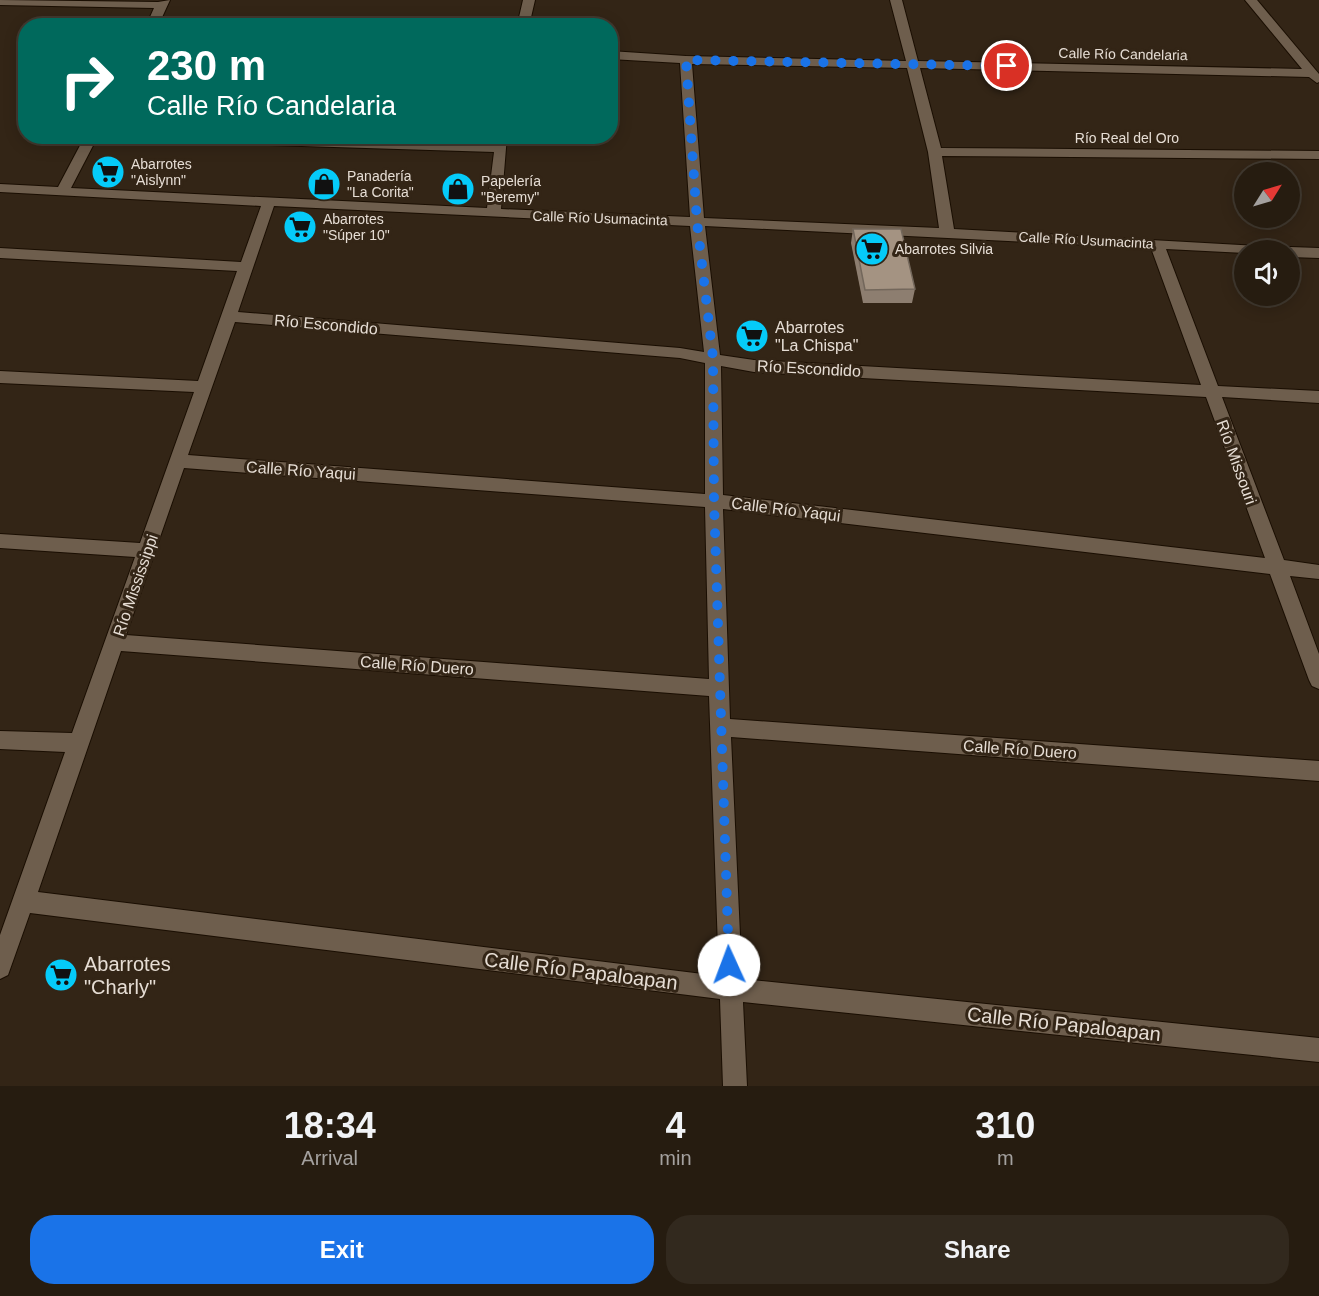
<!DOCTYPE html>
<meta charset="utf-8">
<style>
body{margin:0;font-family:Helvetica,sans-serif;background:#32291e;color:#f1f3f6;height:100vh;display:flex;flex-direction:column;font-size:22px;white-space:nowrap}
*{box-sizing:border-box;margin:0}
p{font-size:20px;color:#a4a19f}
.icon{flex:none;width:33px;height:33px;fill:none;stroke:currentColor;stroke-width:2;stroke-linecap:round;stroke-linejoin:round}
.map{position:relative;height:1086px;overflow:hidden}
.details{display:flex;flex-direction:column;background:#261c10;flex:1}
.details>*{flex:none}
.top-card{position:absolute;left:18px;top:18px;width:600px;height:126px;border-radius:24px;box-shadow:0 3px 15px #0003,0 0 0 2px #423a30;background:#00695c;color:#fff;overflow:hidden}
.needle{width:39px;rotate:53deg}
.tools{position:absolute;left:1234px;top:162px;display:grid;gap:12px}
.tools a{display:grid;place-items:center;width:66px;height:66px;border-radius:50%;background:#261c10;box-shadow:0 3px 15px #0003,0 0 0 2px #423a30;font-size:30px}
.pin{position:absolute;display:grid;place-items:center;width:51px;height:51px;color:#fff;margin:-26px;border:3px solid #fff;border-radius:50%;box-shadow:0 2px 6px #0007}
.me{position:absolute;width:66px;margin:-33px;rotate:358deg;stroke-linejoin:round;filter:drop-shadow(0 0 4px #0008)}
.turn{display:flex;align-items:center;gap:21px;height:126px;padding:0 30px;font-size:27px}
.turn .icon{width:78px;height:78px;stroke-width:2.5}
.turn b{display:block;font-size:42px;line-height:51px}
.eta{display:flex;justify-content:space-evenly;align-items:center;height:102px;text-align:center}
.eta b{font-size:36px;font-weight:700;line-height:42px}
.cta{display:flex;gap:12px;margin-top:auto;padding:12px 30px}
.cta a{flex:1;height:69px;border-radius:24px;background:#1a73e8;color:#fff;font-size:24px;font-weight:700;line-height:69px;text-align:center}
.cta a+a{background:#32291e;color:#f1f3f6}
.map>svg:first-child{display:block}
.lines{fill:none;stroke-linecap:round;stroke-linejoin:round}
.street-casing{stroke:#1a0e02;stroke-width:2}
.street{fill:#6e5e4d;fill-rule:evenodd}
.wall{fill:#8d7e70}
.building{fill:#a49382;stroke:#73675b;stroke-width:1.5}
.route{stroke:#1a73e8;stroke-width:10;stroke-dasharray:0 18}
.labels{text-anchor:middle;stroke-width:6;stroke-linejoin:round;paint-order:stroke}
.far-street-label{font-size:14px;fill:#e6ddd4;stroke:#332516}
.far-poi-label{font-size:14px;fill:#e6ddd4;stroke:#332516;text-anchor:start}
.street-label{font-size:16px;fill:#e6ddd4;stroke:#332516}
.poi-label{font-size:16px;fill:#e6ddd4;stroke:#332516;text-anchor:start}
.near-poi-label{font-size:20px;fill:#e6ddd4;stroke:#332516;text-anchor:start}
.near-street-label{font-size:20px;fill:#e6ddd4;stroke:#332516}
</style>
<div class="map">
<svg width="1319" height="1086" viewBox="0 0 1319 1086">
<rect width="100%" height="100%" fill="#332516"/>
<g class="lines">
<defs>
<path id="street" d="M0,0L158,2L170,0L158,26H146L154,8L0,5Z
M523,0H535L529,26H517Z
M890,0H902L918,61L1302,69L1245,0H1257L1319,74V82L1317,83L1309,77L920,68L941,148L1319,151V159L942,156L954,229L1278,247L1280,250H1245V253L1166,249L1218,386L1319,391V403L1222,397L1284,560L1319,565V579L1290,576L1319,654V689L1312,686L1309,680L1270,574L723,509L730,719L1319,761V781L731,737L742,979L1319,1038V1062L743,1002L747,1086H723L720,999L30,913L8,975L0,979V935L65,752L0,749V731L72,733L135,557L0,548V534L140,543L194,392L0,383V371L198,381L237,271L0,258V248L241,262L261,206L0,192V184L58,187L85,136H98L71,188L487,208L494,152L116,140L110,136H257L495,144L497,136H507L501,209L690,217L680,63L610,59V51L686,56L906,61ZM692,64L907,68L928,152L939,228L704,218ZM274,206L690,226L704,352L680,348L238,312ZM705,226L1151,248L1201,385L754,360L720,355ZM235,322L680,358L705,363V494L188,455ZM721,366L754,372L1206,397L1265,558L723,495ZM184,468L705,507L709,679L126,635ZM121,651L709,696L719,976L38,892Z
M1290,247L1319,248V258L1290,257V250H1284Z"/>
</defs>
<use href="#street" class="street-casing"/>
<use href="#street" class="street"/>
</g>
<path class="wall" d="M853,229L915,289L912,303H863L851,243Z"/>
<path class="building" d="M853,229H901L915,289L865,290Z"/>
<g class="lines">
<path class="route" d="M729,965L714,501L713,358L697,222L686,60L1007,66"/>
</g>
<defs>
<symbol id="supermarket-disc" viewBox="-11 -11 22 22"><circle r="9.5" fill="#05cbf9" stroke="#332516"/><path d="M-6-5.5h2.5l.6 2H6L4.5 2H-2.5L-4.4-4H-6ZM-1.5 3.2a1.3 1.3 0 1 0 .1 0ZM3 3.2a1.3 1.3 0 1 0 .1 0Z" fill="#111"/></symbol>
<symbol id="shop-disc" viewBox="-11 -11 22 22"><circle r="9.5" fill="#05cbf9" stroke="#332516"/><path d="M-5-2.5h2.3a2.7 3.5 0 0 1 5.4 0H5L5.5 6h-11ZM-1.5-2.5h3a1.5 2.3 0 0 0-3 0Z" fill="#111"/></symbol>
</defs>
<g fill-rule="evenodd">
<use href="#supermarket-disc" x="89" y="153" width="38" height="38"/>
<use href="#shop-disc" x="305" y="165" width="38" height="38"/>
<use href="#shop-disc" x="439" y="170" width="38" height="38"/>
<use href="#supermarket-disc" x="281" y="208" width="38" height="38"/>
<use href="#supermarket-disc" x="853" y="230" width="38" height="38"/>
<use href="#supermarket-disc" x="733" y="317" width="38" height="38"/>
<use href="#supermarket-disc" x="42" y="956" width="38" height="38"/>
</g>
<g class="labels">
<g class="far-street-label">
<text transform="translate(1123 54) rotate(1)" y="5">Calle Río Candelaria</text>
<text x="1127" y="143">Río Real del Oro</text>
<text transform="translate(600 218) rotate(2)" y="5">Calle Río Usumacinta</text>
<text transform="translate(1086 240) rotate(3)" y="5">Calle Río Usumacinta</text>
</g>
<g class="far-poi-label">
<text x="131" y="169">Abarrotes<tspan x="131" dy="16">"Aislynn"</tspan></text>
<text x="347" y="181">Panadería<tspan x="347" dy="16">"La Corita"</tspan></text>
<text x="481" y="186">Papelería<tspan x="481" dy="16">"Beremy"</tspan></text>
<text x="323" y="224">Abarrotes<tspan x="323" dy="16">"Súper 10"</tspan></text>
<text x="895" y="254">Abarrotes Silvia</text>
</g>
<g class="street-label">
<text transform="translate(326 324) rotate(5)" y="6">Río Escondido</text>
<text transform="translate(809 368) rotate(3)" y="6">Río Escondido</text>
<text transform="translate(1237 462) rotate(70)" y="6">Río Missouri</text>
<text transform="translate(301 470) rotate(4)" y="6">Calle Río Yaqui</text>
<text transform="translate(786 509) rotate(7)" y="6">Calle Río Yaqui</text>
<text transform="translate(135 585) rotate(-71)" y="6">Río Mississippi</text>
<text transform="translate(417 665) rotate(4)" y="6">Calle Río Duero</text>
<text transform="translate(1020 749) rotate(4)" y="6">Calle Río Duero</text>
</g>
<g class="poi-label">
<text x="775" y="333">Abarrotes<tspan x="775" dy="18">"La Chispa"</tspan></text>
</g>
<g class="near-poi-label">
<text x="84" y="971">Abarrotes<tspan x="84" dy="23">"Charly"</tspan></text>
</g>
<g class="near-street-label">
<text transform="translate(581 971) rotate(7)" y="7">Calle Río Papaloapan</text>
<text transform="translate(1064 1024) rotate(6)" y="7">Calle Río Papaloapan</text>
</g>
</g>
</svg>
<div class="tools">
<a><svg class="needle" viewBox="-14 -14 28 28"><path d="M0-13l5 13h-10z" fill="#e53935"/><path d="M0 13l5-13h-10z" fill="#a4a19f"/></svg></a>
<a><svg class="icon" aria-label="sound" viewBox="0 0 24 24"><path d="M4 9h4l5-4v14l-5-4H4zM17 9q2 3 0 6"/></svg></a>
</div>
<div class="pin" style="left:1007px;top:66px;background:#d93025"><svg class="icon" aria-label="arrive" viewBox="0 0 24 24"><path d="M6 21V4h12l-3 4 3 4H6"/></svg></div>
<svg class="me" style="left:729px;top:965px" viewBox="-20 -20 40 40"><circle r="19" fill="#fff"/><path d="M0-13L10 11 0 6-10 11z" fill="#1a73e8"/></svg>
<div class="top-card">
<div class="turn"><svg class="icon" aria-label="right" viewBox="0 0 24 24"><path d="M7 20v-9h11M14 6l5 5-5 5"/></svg><div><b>230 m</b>Calle Río Candelaria</div></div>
</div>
</div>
<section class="details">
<div class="eta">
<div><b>18:34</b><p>Arrival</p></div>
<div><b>4</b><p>min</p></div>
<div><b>310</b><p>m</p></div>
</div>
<div class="cta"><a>Exit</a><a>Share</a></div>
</section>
